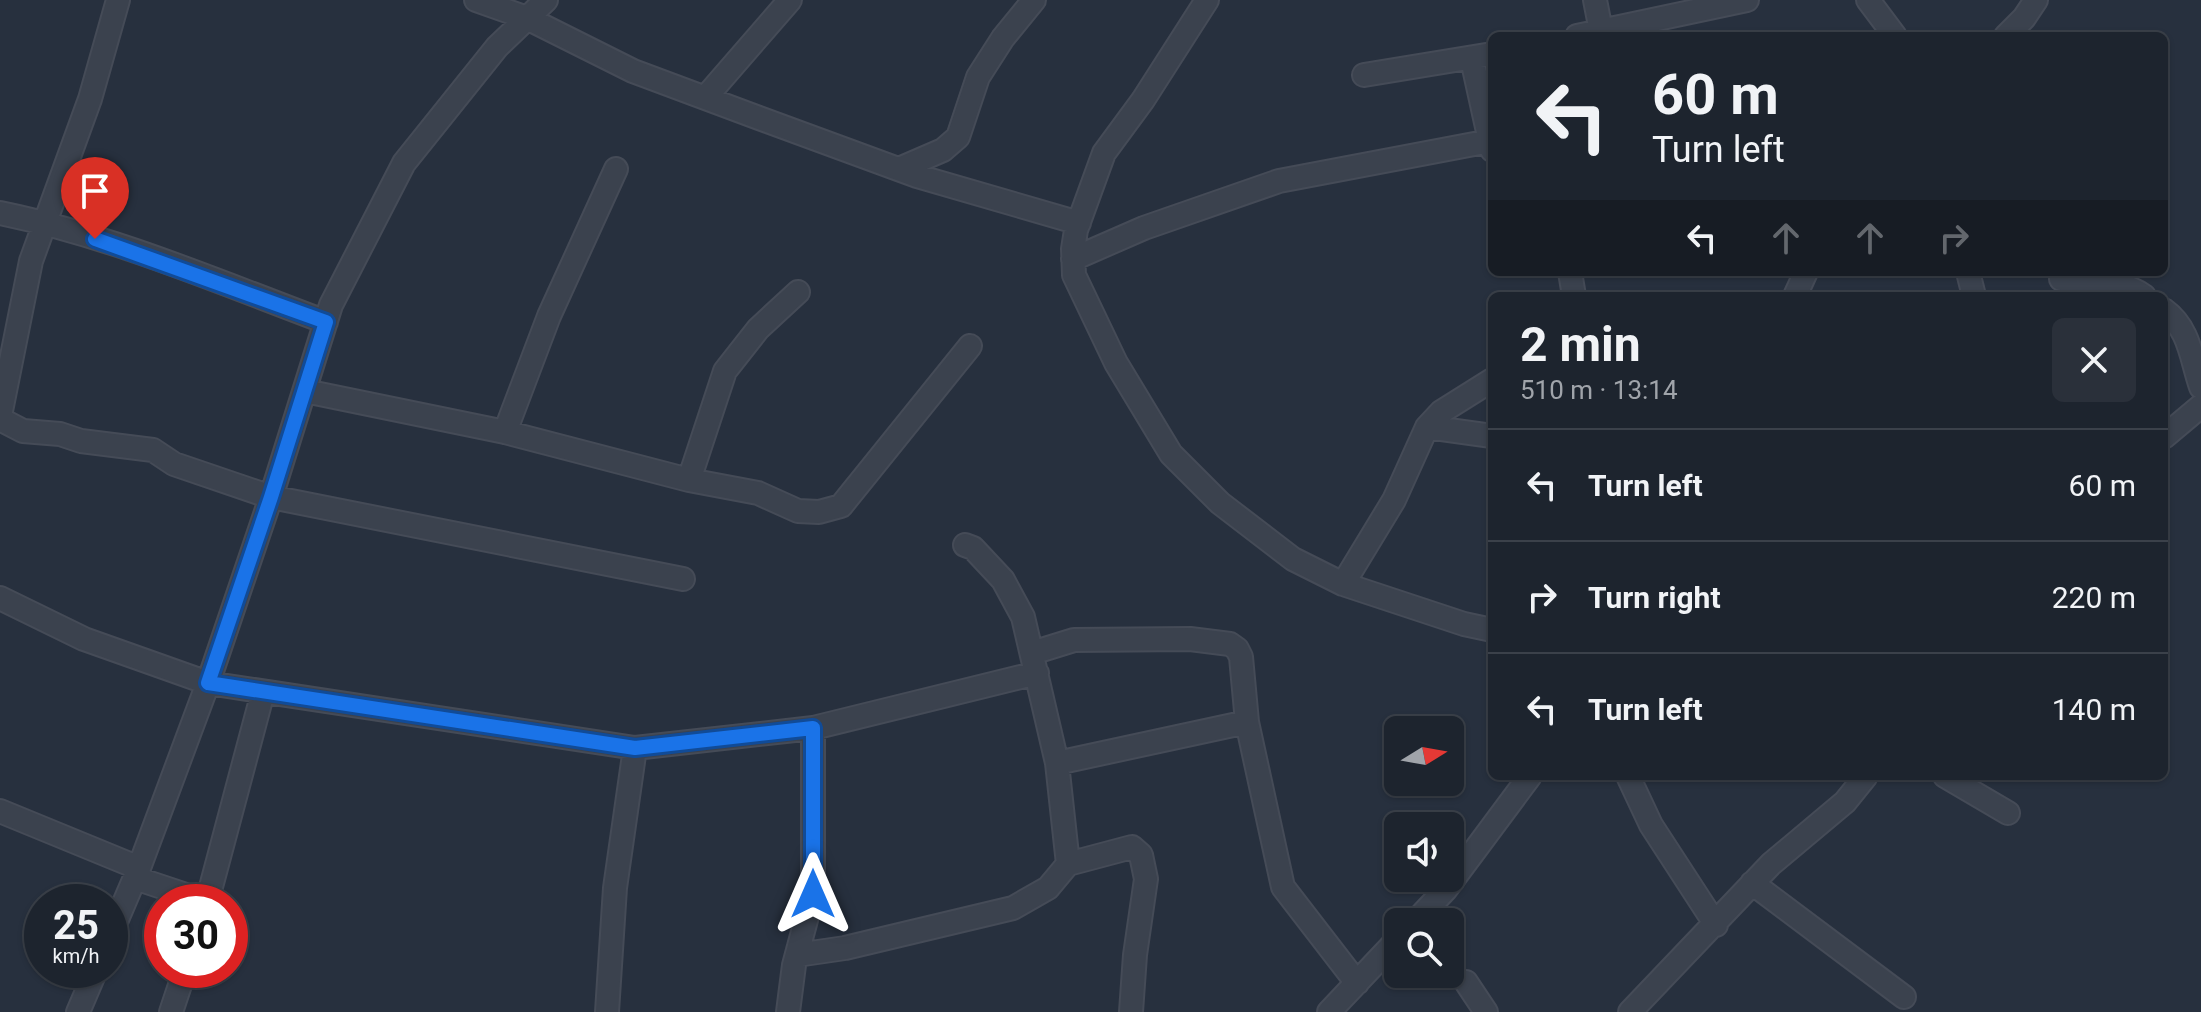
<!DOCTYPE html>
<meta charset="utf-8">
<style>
body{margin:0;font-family:Roboto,sans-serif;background:#2a303a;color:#f1f3f6;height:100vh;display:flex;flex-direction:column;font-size:30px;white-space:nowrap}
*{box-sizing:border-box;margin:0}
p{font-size:26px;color:#a0a4aa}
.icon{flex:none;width:44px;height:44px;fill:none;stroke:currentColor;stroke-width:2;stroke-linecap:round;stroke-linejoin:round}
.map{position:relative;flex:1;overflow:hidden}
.details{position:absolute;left:1488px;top:292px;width:680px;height:488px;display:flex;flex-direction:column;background:#1d242e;border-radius:12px;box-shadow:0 2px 6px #0004,0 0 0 2px #3b414a}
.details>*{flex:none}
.banner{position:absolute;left:1488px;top:32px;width:680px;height:244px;border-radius:12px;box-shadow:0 2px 6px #0004,0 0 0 2px #3b414a;background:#1d242e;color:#f1f3f6;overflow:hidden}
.needle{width:52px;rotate:79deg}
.fabs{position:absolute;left:1384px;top:716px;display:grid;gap:16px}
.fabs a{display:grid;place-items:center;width:80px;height:80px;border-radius:12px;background:#1d242e;box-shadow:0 2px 6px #0004,0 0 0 2px #3b414a;font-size:40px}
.speed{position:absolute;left:24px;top:884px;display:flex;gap:16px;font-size:40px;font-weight:700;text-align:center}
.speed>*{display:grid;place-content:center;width:104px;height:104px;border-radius:50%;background:#1d242e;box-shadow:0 2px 6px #0004,0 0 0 2px #3b414a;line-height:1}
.speed small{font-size:20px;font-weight:400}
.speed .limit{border:12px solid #d22;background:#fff;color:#111}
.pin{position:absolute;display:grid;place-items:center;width:68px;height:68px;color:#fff;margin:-82px -34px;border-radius:50% 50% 50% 0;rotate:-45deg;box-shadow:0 0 8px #0007}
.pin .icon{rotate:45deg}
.me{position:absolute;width:88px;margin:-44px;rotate:0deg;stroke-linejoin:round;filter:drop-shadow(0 0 6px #0008)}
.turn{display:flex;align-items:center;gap:28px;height:168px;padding:0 32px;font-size:36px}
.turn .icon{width:104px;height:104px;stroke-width:2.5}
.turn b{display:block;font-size:56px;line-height:68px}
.lanes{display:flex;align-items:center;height:76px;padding:0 32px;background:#0003;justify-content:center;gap:40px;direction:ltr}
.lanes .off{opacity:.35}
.round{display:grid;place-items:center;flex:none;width:84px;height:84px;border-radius:12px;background:#2a303a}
.summary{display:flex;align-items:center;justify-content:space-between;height:136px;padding:0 32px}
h1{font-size:48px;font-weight:700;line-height:60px}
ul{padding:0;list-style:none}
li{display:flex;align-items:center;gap:24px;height:112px;padding:0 32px;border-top:2px solid #3b414a}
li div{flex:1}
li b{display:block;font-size:30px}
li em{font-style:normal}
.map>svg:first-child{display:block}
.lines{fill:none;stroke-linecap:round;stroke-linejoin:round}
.minor-casing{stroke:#454b57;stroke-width:26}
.minor{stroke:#3b424e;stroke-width:22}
.route-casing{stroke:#114b97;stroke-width:20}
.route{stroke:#1a73e8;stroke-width:14}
</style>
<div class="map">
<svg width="2201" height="1012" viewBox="0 0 2201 1012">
<rect width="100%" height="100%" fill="#27303e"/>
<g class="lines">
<defs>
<path id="minor" d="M476,0L527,18L633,71L759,118L917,176L1079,223
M1207,0L1143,100L1104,153L1076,230L1073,249L1074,275L1116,363L1171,454L1220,503L1293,559L1343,584L1464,624L1492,630
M1595,0L1601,31
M1868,0L1895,36
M1577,36L1747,0
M2006,36L2024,18L2036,0
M1472,59L1492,150
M1364,75L1492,54
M705,98L790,0
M899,169L943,150L958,137L978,77L1003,38L1034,0
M0,213C112,236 219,282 326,322
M1073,259L1144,228L1279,181L1490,141
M1570,272L1574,296
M1968,272L1974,296
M2061,279C2090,284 2119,278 2144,296
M1795,296L1806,272
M2164,310C2190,329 2191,358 2201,387
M305,391L505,432L689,480L758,493L798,511L819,512L841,506L970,346
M0,416L31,261L90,99L118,0
M0,419L23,431L60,434L81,441L153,450L174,464L271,497L683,579
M1427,427L1492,436
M505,432L549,316L616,169
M2164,437L2201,406
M689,480L725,371L758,329L798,292
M1343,584L1394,500L1427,427L1441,412L1492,380
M0,598L84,639L208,683L635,748L813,728L1037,673
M1032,653L1074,640L1190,639L1230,644L1237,649L1241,657L1247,722L1283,887L1357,983
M1057,763L1247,722
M1628,776L1651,825L1716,925
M1945,776L2008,813
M0,811L139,868
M1068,864L1132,847L1141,855L1146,879L1135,955L1131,1012
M135,878L207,902L263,692
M1752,883L1904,997
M1415,922L1446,889L1530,776
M110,936L139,868L208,683L271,497L331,305L404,163L497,47L546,0
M797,955L845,948L1013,908L1048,888L1068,864L1057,763L1023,617L1003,580L973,548L965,545
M1466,982L1486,1012
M78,1012L96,970
M171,1012L185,970
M607,1012L615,888L635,748
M788,1012L794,965L813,894V728
M1329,1012L1398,939
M1630,1012L1771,864L1845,802L1866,776"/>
</defs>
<use href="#minor" class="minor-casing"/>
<use href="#minor" class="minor"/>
</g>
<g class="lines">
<defs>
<path id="route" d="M95,239L326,322L271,497L208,683L635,748L813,728V894"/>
</defs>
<use href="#route" class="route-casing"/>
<use href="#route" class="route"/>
</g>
</svg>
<div class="fabs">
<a><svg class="needle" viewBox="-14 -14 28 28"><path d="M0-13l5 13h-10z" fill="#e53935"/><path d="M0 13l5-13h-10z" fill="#a0a4aa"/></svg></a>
<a><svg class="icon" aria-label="sound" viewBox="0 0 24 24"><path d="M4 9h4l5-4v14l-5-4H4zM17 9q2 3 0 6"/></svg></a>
<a><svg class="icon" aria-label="search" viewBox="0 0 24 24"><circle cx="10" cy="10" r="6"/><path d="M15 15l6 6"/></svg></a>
</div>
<div class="speed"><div>25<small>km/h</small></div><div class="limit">30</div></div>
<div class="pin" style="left:95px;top:239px;background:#d93025"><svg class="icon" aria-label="arrive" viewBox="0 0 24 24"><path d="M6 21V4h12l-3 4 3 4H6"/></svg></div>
<svg class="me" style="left:813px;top:894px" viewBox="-20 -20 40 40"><path d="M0-17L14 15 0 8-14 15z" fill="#1a73e8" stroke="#fff" stroke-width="4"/></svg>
<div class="banner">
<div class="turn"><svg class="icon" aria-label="left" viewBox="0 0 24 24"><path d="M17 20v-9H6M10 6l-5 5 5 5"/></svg><div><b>60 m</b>Turn left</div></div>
<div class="lanes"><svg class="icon" aria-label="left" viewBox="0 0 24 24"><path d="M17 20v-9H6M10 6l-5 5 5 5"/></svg><svg class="icon off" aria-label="ahead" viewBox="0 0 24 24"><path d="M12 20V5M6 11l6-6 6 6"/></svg><svg class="icon off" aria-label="ahead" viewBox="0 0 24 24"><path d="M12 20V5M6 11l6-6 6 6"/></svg><svg class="icon off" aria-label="right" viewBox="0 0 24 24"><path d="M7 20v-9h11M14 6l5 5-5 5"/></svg></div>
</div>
<section class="details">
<div class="summary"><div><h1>2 min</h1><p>510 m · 13:14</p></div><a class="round"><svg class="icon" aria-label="close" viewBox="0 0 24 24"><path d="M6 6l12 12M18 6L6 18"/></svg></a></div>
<ul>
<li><svg class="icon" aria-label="left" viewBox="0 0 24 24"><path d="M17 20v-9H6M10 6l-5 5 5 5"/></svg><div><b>Turn left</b></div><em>60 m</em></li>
<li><svg class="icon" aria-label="right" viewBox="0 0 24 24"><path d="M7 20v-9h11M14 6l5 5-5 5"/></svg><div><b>Turn right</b></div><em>220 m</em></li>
<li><svg class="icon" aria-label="left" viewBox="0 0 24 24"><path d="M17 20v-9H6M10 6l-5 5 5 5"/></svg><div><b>Turn left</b></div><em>140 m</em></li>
</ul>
</section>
</div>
